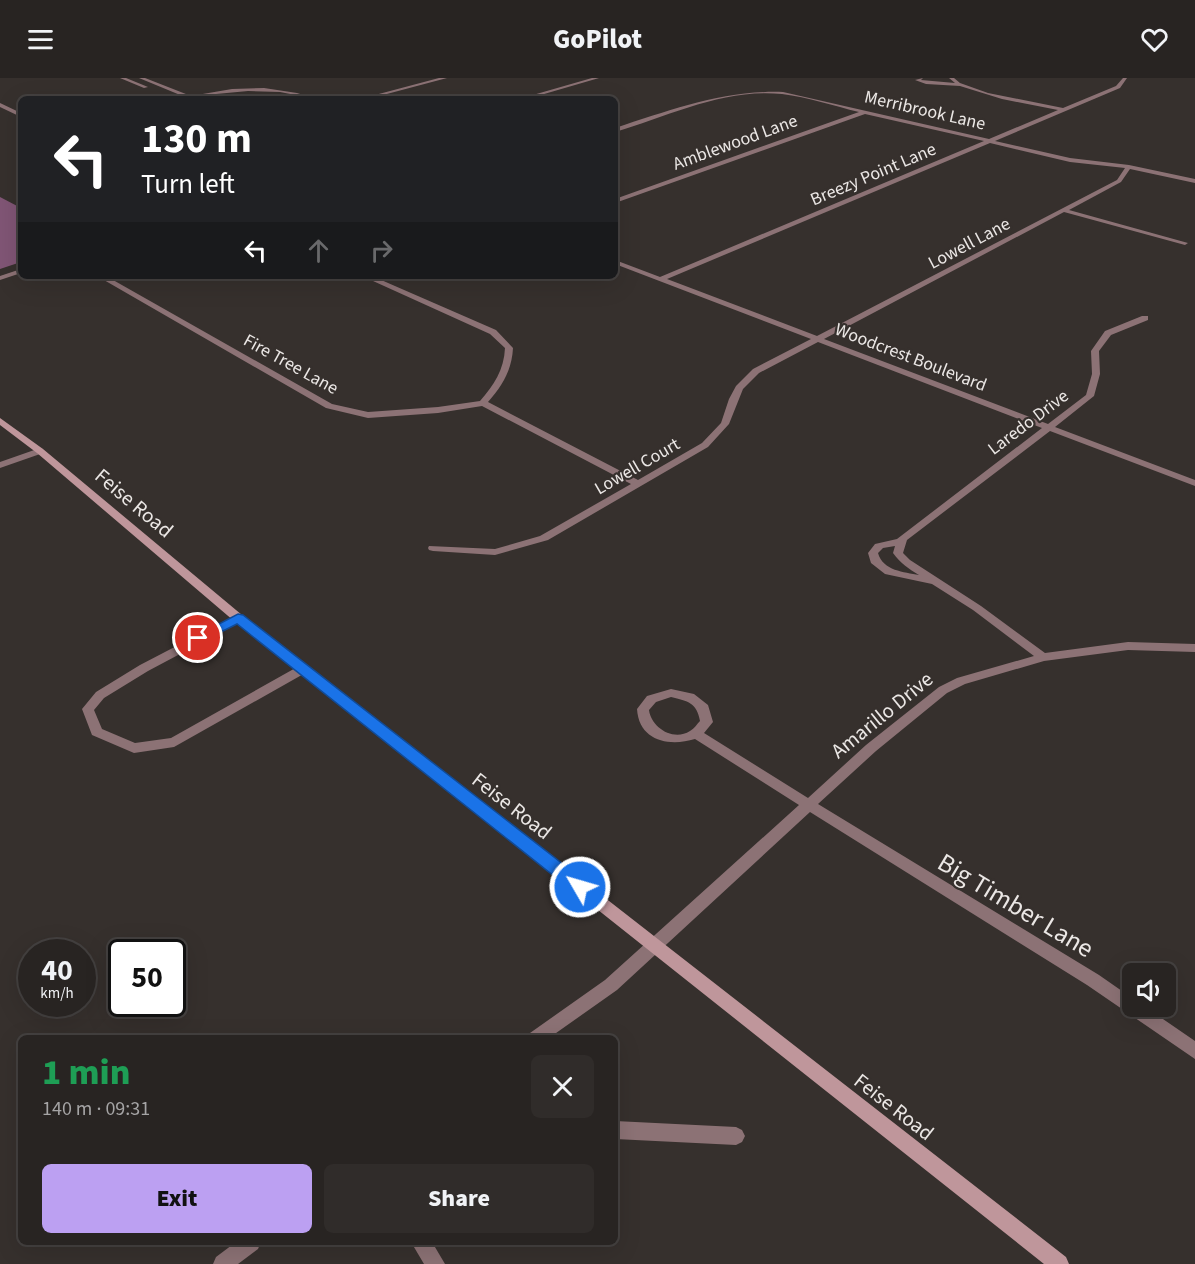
<!DOCTYPE html>
<meta charset="utf-8">
<style>
body{margin:0;font-family:"Source Sans 3",sans-serif;background:#302c2a;color:#f1f3f6;height:100vh;display:flex;flex-direction:column;font-size:22px;white-space:nowrap}
*{box-sizing:border-box;margin:0}
p{font-size:20px;color:#a5a4a5}
.icon{flex:none;width:33px;height:33px;fill:none;stroke:currentColor;stroke-width:2;stroke-linecap:round;stroke-linejoin:round}
.map{position:relative;flex:1;overflow:hidden}
.sheet{position:absolute;left:18px;top:957px;width:600px;height:210px;display:flex;flex-direction:column;background:#282422;border-radius:9px;box-shadow:0 6px 24px #0002,0 0 0 2px #444140}
.sheet>*{flex:none}
.banner{position:absolute;left:18px;top:18px;width:600px;height:183px;border-radius:9px;box-shadow:0 6px 24px #0002,0 0 0 2px #444140;background:#202124;color:#fff;overflow:hidden}
.fabs{position:absolute;left:1122px;top:885px;display:grid;gap:12px}
.fabs a{display:grid;place-items:center;width:54px;height:54px;border-radius:9px;background:#282422;box-shadow:0 6px 24px #0002,0 0 0 2px #444140;font-size:30px}
.speed{position:absolute;left:18px;top:861px;display:flex;gap:12px;font-size:30px;font-weight:700;text-align:center}
.speed>*{display:grid;place-content:center;width:78px;height:78px;border-radius:50%;background:#282422;box-shadow:0 6px 24px #0002,0 0 0 2px #444140;line-height:1}
.speed small{font-size:15px;font-weight:400}
.speed .limit{border:3px solid #111;border-radius:9px;background:#fff;color:#111}
.pin{position:absolute;display:grid;place-items:center;width:51px;height:51px;color:#fff;margin:-26px;border:3px solid #fff;border-radius:50%;box-shadow:0 2px 6px #0007}
.me{position:absolute;width:66px;margin:-33px;rotate:308deg;stroke-linejoin:round;filter:drop-shadow(0 0 4px #0008)}
.turn{display:flex;align-items:center;gap:21px;height:126px;padding:0 24px;font-size:27px}
.turn .icon{width:78px;height:78px;stroke-width:2.5}
.turn b{display:block;font-size:42px;line-height:51px}
.lanes{display:flex;align-items:center;height:57px;padding:0 24px;background:#0003;justify-content:center;gap:30px;direction:ltr}
.lanes .off{opacity:.35}
.round{display:grid;place-items:center;flex:none;width:63px;height:63px;border-radius:9px;background:#302c2a}
.overview{display:flex;align-items:center;justify-content:space-between;height:102px;padding:0 24px}
h1{font-size:36px;font-weight:800;line-height:45px;color:#1e9e55}
.action{display:flex;gap:12px;margin-top:auto;padding:12px 24px}
.action a{flex:1;height:69px;border-radius:9px;background:#bca0f2;color:#111;font-size:24px;font-weight:800;line-height:69px;text-align:center}
.action a+a{background:#302c2a;color:#f1f3f6}
header{display:flex;justify-content:space-between;align-items:center;height:78px;padding:0 24px;background:#282422;font-size:27px;font-weight:800}
.map>svg:first-child{display:block}
.water{fill:#805575}
.lines{fill:none;stroke-linecap:round;stroke-linejoin:round}
.lane{fill:#8c7275;fill-rule:evenodd}
.street{fill:#8c7275;fill-rule:evenodd}
.secondary{fill:#bf969b;fill-rule:evenodd}
.route{fill:#1a73e8;stroke:#114b97;stroke-width:1.5}
.labels{text-anchor:middle;stroke-width:4.5;stroke-linejoin:round;paint-order:stroke}
.far-street-label{font-size:18px;fill:#ebe7e5;stroke:#36302d}
.street-label{font-size:21px;fill:#ebe7e5;stroke:#36302d}
.near-street-label{font-size:26px;fill:#ebe7e5;stroke:#36302d}
</style>
<header><svg class="icon" aria-label="menu" viewBox="0 0 24 24"><path d="M4 6h16M4 12h16M4 18h16"/></svg>GoPilot<svg class="icon" aria-label="heart" viewBox="0 0 24 24"><path d="M12 20l-8-8c-3-5 5-10 8-4 3-6 11-1 8 4z"/></svg></header>
<div class="map">
<svg width="1195" height="1186" viewBox="0 0 1195 1186">
<rect width="100%" height="100%" fill="#36302d"/>
<path class="water" d="M0,119L21,130V184L0,191Z"/>
<g class="lines">
<path class="lane" d="M238,536L244,540L242,543L148,593L104,620L94,632L102,651L135,665L171,660L299,588H307L309,591L307,594L174,669L134,675L92,657L82,631L96,614L140,587Z
M615,1043L736,1049L742,1052L745,1058L742,1064L736,1067L615,1061Z
M411,1164H432L445,1186H424Z"/>
<path class="street" d="M120,0H126L148,9L144,10Z
M139,0H145L191,18L232,11L264,10L297,15L316,21L280,14L248,13L216,16L195,21H180L185,19Z
M439,0H447L368,21H360Z
M592,0H599L527,21H519Z
M923,0L921,2L955,5L949,0H954L960,5L988,15L1063,30L1116,8L1123,0H1127L1120,10L995,63L1070,80L1129,87L1195,101V105L1130,91L1121,104L1069,132L1188,165L1185,167L1064,134L824,261L1048,346L1086,317L1092,296L1091,273L1105,253L1142,238H1148V242L1111,257L1099,273L1100,296L1094,318L1055,349L1195,402V408L1050,353L907,462L903,475L910,482L981,528L1045,575L1128,564L1195,566V574L1128,572L1044,583L965,606L947,615L876,673L818,726L1099,897L1132,920V928H1144L1195,963V981L1087,907L810,734L617,912L549,960H528L530,955L605,902L799,727L695,661C669,669 639,663 637,631L647,618L671,611L694,616L708,627L713,644L704,655L808,720L866,667L939,609L957,600L1034,578L973,532L932,506L885,496L871,485L868,475L875,466L897,461L1042,350L818,264L759,295L743,311L729,346L708,369L548,462L495,477L433,473L429,472L428,470L429,468L495,471L540,458L631,406L482,328L438,335L368,340L326,330L97,198H106L332,326L368,334L438,329L480,323C494,307 504,292 505,270L490,256L362,198H372L496,252L513,270C512,292 502,308 488,324L638,402L702,365L721,345L729,321L736,308L753,291L811,261L615,186V182L660,199L984,63L865,36L615,125V121L859,34C834,28 808,19 782,16C724,10 669,38 615,54V50C671,32 724,12 783,14L989,61L1058,32L1002,21L960,8L926,6L915,2ZM990,65L1070,84L1125,90L1117,102L817,258L667,201ZM895,468L893,475C900,485 909,491 919,497C904,494 883,493 878,475L883,470ZM671,619C688,623 697,625 700,643C697,646 694,651 690,653C673,664 651,649 649,632L656,624Z
M0,25L21,35V39L0,29Z
M21,191V195L0,202V198Z
M40,370L43,371V375L0,390V384Z
M236,1164H261L258,1171L238,1186H213L216,1179Z"/>
<path class="secondary" d="M0,340L43,371L242,537L1066,1179L1069,1186H1044L234,543L37,375L0,347Z"/>
</g>
<path class="route" d="M238,536L243,537L586,804L589,809L586,814L580,816L574,814L237,546L203,563H194L192,560Z"/>
<g class="labels">
<g class="far-street-label">
<text transform="translate(925 32) rotate(13)" y="6">Merribrook Lane</text>
<text transform="translate(735 64) rotate(-20)" y="6">Amblewood Lane</text>
<text transform="translate(873 96) rotate(-23)" y="6">Breezy Point Lane</text>
<text transform="translate(969 165) rotate(-28)" y="6">Lowell Lane</text>
<text transform="translate(911 279) rotate(21)" y="6">Woodcrest Boulevard</text>
<text transform="translate(291 286) rotate(29)" y="6">Fire Tree Lane</text>
<text transform="translate(1028 344) rotate(-37)" y="6">Laredo Drive</text>
<text transform="translate(637 388) rotate(-30)" y="6">Lowell Court</text>
</g>
<g class="street-label">
<text transform="translate(134 425) rotate(40)" y="7">Feise Road</text>
<text transform="translate(882 637) rotate(-39)" y="7">Amarillo Drive</text>
<text transform="translate(512 728) rotate(38)" y="7">Feise Road</text>
<text transform="translate(894 1029) rotate(38)" y="7">Feise Road</text>
</g>
<g class="near-street-label">
<text transform="translate(1016 827) rotate(31)" y="9">Big Timber Lane</text>
</g>
</g>
</svg>
<div class="fabs">
<a><svg class="icon" aria-label="sound" viewBox="0 0 24 24"><path d="M4 9h4l5-4v14l-5-4H4zM17 9q2 3 0 6"/></svg></a>
</div>
<div class="speed"><div>40<small>km/h</small></div><div class="limit">50</div></div>
<div class="pin" style="left:198px;top:560px;background:#d93025"><svg class="icon" aria-label="arrive" viewBox="0 0 24 24"><path d="M6 21V4h12l-3 4 3 4H6"/></svg></div>
<svg class="me" style="left:580px;top:809px" viewBox="-20 -20 40 40"><circle r="17" fill="#1a73e8" stroke="#fff" stroke-width="3"/><path d="M0-11L8 9 0 5-8 9z" fill="#fff"/></svg>
<div class="banner">
<div class="turn"><svg class="icon" aria-label="left" viewBox="0 0 24 24"><path d="M17 20v-9H6M10 6l-5 5 5 5"/></svg><div><b>130 m</b>Turn left</div></div>
<div class="lanes"><svg class="icon" aria-label="left" viewBox="0 0 24 24"><path d="M17 20v-9H6M10 6l-5 5 5 5"/></svg><svg class="icon off" aria-label="ahead" viewBox="0 0 24 24"><path d="M12 20V5M6 11l6-6 6 6"/></svg><svg class="icon off" aria-label="right" viewBox="0 0 24 24"><path d="M7 20v-9h11M14 6l5 5-5 5"/></svg></div>
</div>
<section class="sheet">
<div class="overview"><div><h1>1 min</h1><p>140 m · 09:31</p></div><a class="round"><svg class="icon" aria-label="close" viewBox="0 0 24 24"><path d="M6 6l12 12M18 6L6 18"/></svg></a></div>
<div class="action"><a>Exit</a><a>Share</a></div>
</section>
</div>
